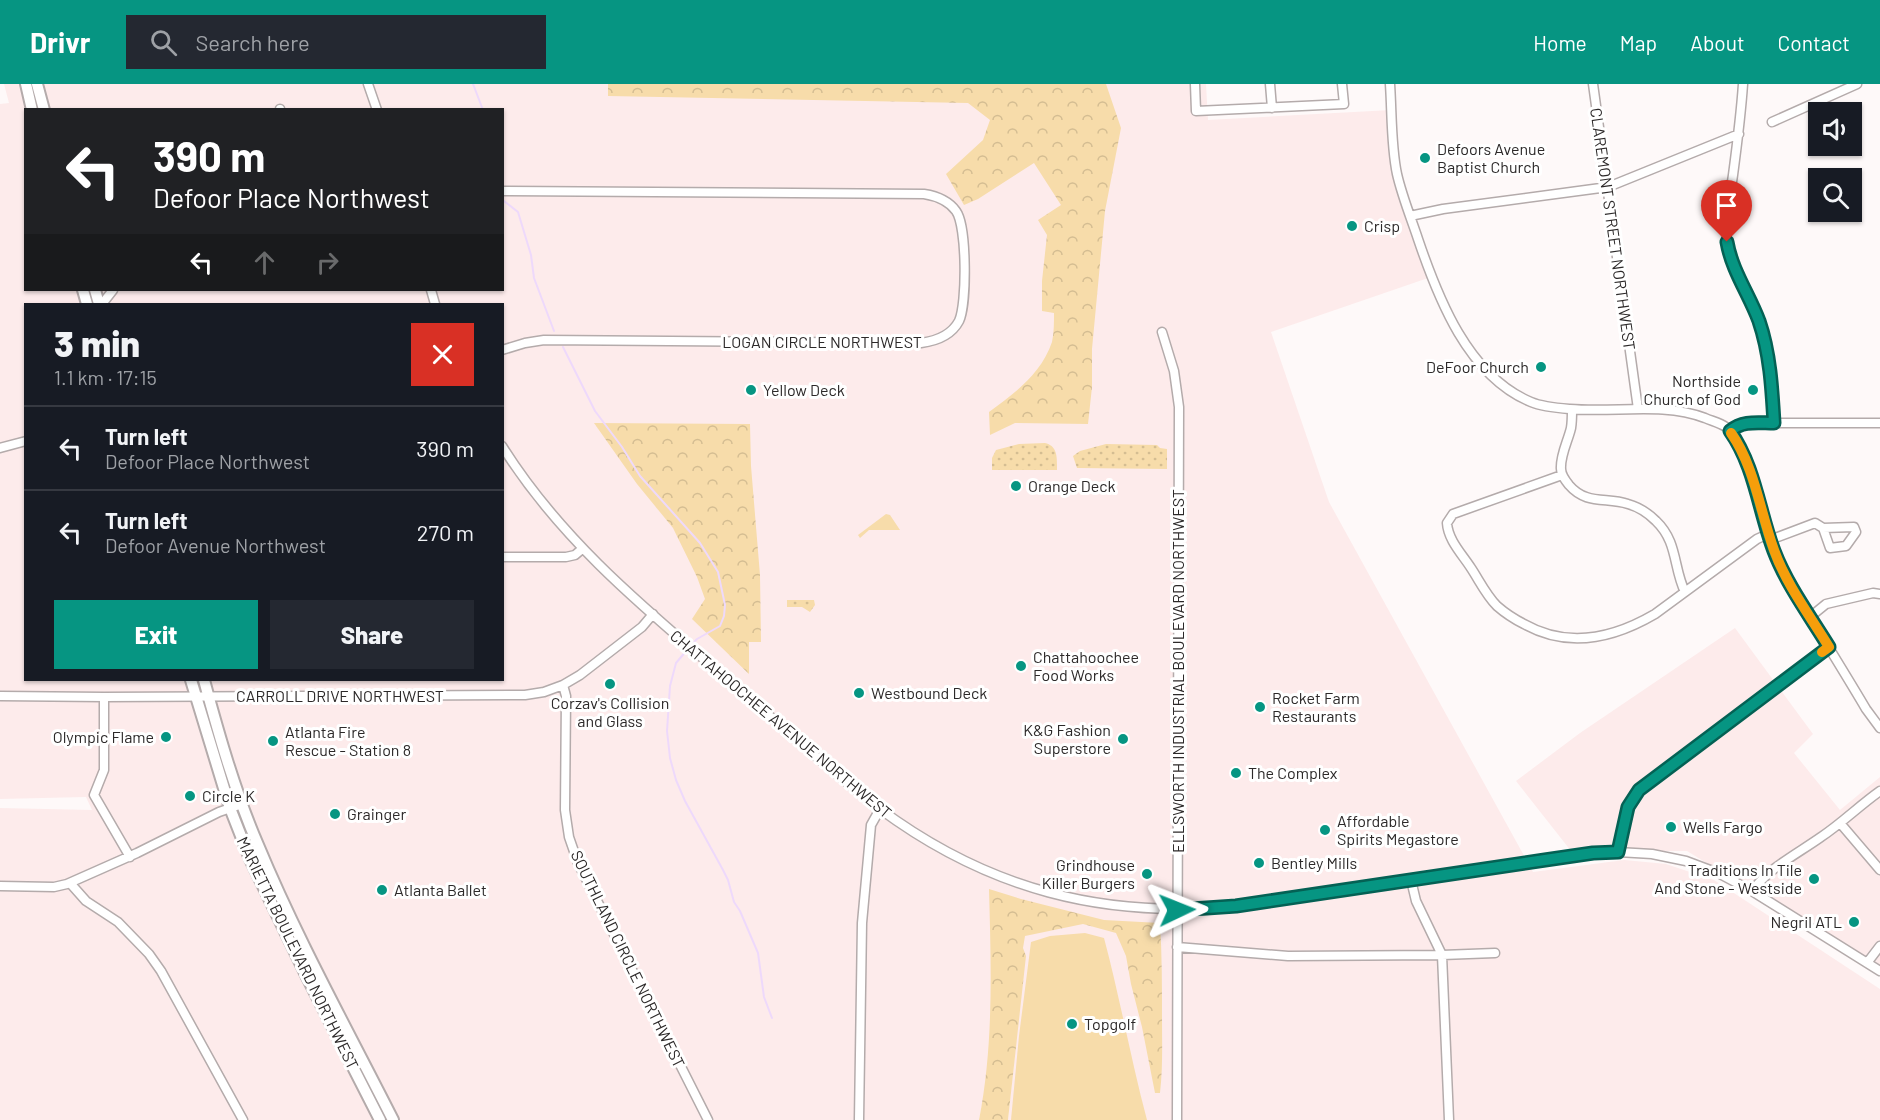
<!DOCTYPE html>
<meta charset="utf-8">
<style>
body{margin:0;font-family:Barlow,sans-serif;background:#242831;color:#f1f3f6;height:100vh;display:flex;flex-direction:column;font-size:22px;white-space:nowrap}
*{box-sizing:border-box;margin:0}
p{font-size:20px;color:#9ea1a6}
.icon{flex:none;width:33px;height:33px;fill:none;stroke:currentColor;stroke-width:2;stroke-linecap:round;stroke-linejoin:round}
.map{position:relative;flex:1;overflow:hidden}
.details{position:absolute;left:24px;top:219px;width:480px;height:378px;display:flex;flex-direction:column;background:#171b24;border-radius:0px;box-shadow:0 2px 4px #0004}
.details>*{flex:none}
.top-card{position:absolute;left:24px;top:24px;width:480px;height:183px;border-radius:0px;box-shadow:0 2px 4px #0004;background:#202124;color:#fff;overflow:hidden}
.fabs{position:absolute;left:1808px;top:18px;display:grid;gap:12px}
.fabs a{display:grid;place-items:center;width:54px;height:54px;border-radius:0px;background:#171b24;box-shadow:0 2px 4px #0004;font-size:30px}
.pin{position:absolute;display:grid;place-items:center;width:51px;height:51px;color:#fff;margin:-62px -26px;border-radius:50% 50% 50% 0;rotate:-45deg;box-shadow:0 0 6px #0007}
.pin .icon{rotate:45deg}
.me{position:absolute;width:66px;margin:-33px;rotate:88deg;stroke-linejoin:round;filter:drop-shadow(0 0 4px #0008)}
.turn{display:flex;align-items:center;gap:21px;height:126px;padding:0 30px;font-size:27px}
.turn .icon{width:78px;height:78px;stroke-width:2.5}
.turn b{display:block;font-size:42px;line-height:51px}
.lanes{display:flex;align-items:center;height:57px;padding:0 30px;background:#0003;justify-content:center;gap:30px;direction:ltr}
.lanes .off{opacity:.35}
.round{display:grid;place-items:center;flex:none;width:63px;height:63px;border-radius:0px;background:#242831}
.head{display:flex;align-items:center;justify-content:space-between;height:102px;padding:0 30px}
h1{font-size:36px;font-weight:800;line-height:45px}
.button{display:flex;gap:12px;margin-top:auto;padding:12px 30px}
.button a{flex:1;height:69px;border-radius:0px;background:#069582;color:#fff;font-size:24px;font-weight:800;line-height:69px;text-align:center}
.button a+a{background:#242831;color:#f1f3f6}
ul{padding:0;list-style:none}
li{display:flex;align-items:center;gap:18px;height:84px;padding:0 30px;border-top:2px solid #363941}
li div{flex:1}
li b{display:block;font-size:22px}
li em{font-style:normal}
header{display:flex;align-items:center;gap:36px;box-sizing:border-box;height:84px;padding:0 30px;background:#069582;color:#fff}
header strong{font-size:28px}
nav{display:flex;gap:33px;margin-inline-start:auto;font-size:21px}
.search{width:420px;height:54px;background:#242831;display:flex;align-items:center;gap:15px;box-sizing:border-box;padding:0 21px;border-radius:0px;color:#9ea1a6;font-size:22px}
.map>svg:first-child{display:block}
.built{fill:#fdebeb;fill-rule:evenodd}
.grass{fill:#f7dcaa}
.forest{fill:url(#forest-crowns)}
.park{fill:url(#park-dots)}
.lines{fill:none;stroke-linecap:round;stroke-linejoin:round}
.stream{stroke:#eed9fb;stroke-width:2}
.minor-casing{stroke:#b4abab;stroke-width:11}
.major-casing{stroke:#b4abab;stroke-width:14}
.minor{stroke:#fff;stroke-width:8}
.major{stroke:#fff;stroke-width:10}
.route-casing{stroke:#046154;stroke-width:15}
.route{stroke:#069582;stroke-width:10}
.slow{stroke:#f59e0b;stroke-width:10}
.poi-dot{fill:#069582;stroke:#fff;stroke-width:2}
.labels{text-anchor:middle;stroke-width:6;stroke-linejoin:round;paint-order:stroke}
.poi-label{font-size:16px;fill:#2c2929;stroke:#fff;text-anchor:start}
.street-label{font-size:16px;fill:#2c2929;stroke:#fff}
</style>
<header>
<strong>Drivr</strong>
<div class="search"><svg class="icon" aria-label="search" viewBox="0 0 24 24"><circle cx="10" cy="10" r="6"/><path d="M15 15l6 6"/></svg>Search here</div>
<nav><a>Home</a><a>Map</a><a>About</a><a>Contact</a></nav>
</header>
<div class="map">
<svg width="1880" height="1036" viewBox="0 0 1880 1036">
<defs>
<pattern id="forest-crowns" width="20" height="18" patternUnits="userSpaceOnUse" patternTransform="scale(1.5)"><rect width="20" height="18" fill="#f7dcaa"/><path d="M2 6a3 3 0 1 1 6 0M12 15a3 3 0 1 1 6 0" fill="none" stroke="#d4bd92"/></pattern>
<pattern id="park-dots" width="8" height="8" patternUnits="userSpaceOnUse" patternTransform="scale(1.5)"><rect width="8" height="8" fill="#f7dcaa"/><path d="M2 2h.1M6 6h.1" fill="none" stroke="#d4bd92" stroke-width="1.8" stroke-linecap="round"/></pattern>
</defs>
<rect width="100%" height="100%" fill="#fef9f9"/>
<path class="built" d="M4,0H1206L1208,36L1391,26L1397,90L1431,193L1271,248L1329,418L1533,788L1624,776L1666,780L1714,796L1880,905V1036H1008L1025,872L986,1001L979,1036H0V724L92,726L86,713L0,715V20L9,19ZM26,26H502V206H26ZM26,220H502V596H26Z
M1735,544L1813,650L1794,669L1840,726L1880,693V885L1687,767H1603L1575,772L1516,697L1580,649Z"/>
<path class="grass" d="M886,430L890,431L900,446H869L860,454L858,451Z
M1085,849L1104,854C1120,914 1131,976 1147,1036H1011L1019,952L1031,858L1050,852Z"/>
<path class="forest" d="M608,0H1106L1121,44L1105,127L1092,265V303L1088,340L1015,339L990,351L989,328C1015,309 1041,290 1052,258C1054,249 1054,238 1054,229L1042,227V197L1047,151L1038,136L1061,121L1034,79L978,115L964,121L946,90L983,56L990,36L968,19L608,12Z
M594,339L750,340L751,382L760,491L761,558H749V590L692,535L705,515L697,493L673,444L637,400Z
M989,805L1021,815L1104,836L1160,839C1162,870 1162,902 1162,933C1162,958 1163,984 1160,1009H1155L1142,943L1131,900L1126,872L1116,849L1083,840L1025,852L1023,864L1026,872L1008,1036H979C994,960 991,881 989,805Z"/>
<path class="park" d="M1045,359C1058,362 1057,374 1057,386H992V374L996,366L1019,360Z
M1106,360L1157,361L1160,364L1167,365V385L1077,384L1073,372L1080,367Z
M787,516H814L815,521L810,528L802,523H787Z"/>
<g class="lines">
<path class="stream" d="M473,0L483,26
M504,117L518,128L531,171L534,194L554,247
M563,263L595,327L622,363L640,392L700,459L718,488L725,521L724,532L720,542L697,555L691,561
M687,566L676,579L670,602L667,647L670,674L676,696L685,717L723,786L728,796L734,818L740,827L758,869L764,913L772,934"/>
<defs>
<path id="minor" d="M368,0L377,26
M1195,0L1196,27L1344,20L1342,0
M1270,0L1272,24
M1390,0C1392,29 1391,62 1397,90C1402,112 1411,134 1418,155C1438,214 1468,292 1531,318C1543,323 1557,324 1570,325C1616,329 1662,318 1705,334C1712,337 1720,339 1726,343C1749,361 1763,439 1775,469C1782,488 1795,506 1805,524C1825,558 1846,591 1866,625L1880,644
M1593,0L1638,325
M1743,0C1741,30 1737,61 1733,91C1730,113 1724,137 1727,159C1730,186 1749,210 1758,235C1770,268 1771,304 1774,339
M280,25V26
M1772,38L1857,0
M502,107L924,110C937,112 948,116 956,127C967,142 967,220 959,237C951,252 936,257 921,259L544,256L525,259L502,266
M1410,132L1443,125L1608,103L1739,50
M431,206L435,220
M102,220L113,206
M1162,248L1174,287L1179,323L1177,1036
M1572,326C1572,332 1572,338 1571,344C1568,357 1560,371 1561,385C1561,391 1565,396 1569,401C1586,421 1606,413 1628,420C1639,423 1648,429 1656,437C1678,458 1673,483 1685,508
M1730,347L1736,342L1744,339H1880
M502,362C562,458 649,528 733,600C782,642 829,686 880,725C988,805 1103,835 1236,822L1593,769L1618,768L1652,770L1686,777L1718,789L1752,807L1880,887
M0,364L26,357
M1562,391L1453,430L1447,439C1448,456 1462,470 1471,484C1479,496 1486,511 1497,522C1505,529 1514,535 1524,540C1568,565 1614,554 1655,530L1757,455L1768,450
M1770,456L1815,439L1823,444L1830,464L1846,462L1856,448L1854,443L1823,444
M502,473H566L575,471L582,465
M1810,533L1826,520L1873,509L1880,510
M563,601L566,612L565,726L569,753L578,779L708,1036
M0,612L104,613L525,611L544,608L563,601L580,591L642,543L653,530
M104,613V686L94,711L130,773
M1840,739L1880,786
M1618,768L1628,723L1639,706L1829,563
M1411,796L1416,817L1442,871L1449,1036
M70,799L86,817L118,838L149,870L161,887L243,1036
M0,802L54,803L67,800L137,769L219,728L242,720
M1752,807C1770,783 1797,770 1821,753C1842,739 1860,721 1880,707
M1177,863L1288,872L1442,871L1495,869
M1867,879L1880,862
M859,1036L862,839L871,741L880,725"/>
<path id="major" d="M26,0L32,26
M37,0L44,26
M83,206L87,220
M95,206L99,220
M191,596L230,724L250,775L307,893L380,1036
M204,596C219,651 235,708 258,761C297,855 347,945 393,1036"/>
</defs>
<use href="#minor" class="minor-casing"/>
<use href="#major" class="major-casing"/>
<use href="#minor" class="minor"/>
<use href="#major" class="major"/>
</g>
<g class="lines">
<defs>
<path id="route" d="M1177,826L1236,822L1545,776L1593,769L1618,768L1628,723L1639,706L1829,563C1810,532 1787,501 1774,467C1759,428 1755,382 1730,347C1743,336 1758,339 1774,339C1772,304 1770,269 1759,237C1749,210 1732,187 1727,158"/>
</defs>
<use href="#route" class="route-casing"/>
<use href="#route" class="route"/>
<path class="slow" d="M1731,349C1755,383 1760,428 1774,466C1786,500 1810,532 1829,563L1822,568"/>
</g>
<g class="poi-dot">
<circle cx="1425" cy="74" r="6"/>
<circle cx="1352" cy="142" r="6"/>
<circle cx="1541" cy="283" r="6"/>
<circle cx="751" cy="306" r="6"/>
<circle cx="1753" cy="306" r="6"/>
<circle cx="1016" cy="402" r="6"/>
<circle cx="1021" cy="582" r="6"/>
<circle cx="610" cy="600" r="6"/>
<circle cx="859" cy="609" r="6"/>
<circle cx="1260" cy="623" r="6"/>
<circle cx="166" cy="653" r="6"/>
<circle cx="1123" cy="655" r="6"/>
<circle cx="273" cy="657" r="6"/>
<circle cx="1236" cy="689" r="6"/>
<circle cx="190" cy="712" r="6"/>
<circle cx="335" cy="730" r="6"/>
<circle cx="1671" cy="743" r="6"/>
<circle cx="1325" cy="746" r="6"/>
<circle cx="1259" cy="779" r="6"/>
<circle cx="1147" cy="790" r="6"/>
<circle cx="1814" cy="795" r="6"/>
<circle cx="382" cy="806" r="6"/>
<circle cx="1854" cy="838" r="6"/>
<circle cx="1072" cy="940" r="6"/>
</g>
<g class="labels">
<g class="poi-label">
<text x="1437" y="71">Defoors Avenue<tspan x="1437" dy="18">Baptist Church</tspan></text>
<text x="1364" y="148">Crisp</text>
<text x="1529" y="289" text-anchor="end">DeFoor Church</text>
<text x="1741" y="303" text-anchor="end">Northside<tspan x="1741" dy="18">Church of God</tspan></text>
<text x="763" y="312">Yellow Deck</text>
<text x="1028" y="408">Orange Deck</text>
<text x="1033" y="579">Chattahoochee<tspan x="1033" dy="18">Food Works</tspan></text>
<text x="871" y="615">Westbound Deck</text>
<text x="1272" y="620">Rocket Farm<tspan x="1272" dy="18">Restaurants</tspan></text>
<text x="610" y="625" text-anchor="middle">Corzav's Collision<tspan x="610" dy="18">and Glass</tspan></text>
<text x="1111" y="652" text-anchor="end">K&amp;G Fashion<tspan x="1111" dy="18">Superstore</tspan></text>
<text x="285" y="654">Atlanta Fire<tspan x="285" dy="18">Rescue - Station 8</tspan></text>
<text x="154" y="659" text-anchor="end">Olympic Flame</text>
<text x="1248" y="695">The Complex</text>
<text x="202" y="718">Circle K</text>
<text x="347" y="736">Grainger</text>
<text x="1337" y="743">Affordable<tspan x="1337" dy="18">Spirits Megastore</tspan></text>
<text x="1683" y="749">Wells Fargo</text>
<text x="1271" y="785">Bentley Mills</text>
<text x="1135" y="787" text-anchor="end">Grindhouse<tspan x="1135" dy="18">Killer Burgers</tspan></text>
<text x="1802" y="792" text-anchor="end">Traditions In Tile<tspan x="1802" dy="18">And Stone - Westside</tspan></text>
<text x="394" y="812">Atlanta Ballet</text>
<text x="1842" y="844" text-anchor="end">Negril ATL</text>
<text x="1084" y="946">Topgolf</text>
</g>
<g class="street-label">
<text transform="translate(1613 145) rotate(82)" y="6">CLAREMONT STREET NORTHWEST</text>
<text x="822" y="264">LOGAN CIRCLE NORTHWEST</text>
<text transform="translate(1178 587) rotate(-90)" y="6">ELLSWORTH INDUSTRIAL BOULEVARD NORTHWEST</text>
<text x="340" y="618">CARROLL DRIVE NORTHWEST</text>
<text transform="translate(781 640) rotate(40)" y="6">CHATTAHOOCHEE AVENUE NORTHWEST</text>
<text transform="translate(298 869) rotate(64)" y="6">MARIETTA BOULEVARD NORTHWEST</text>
<text transform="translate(628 875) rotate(64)" y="6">SOUTHLAND CIRCLE NORTHWEST</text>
</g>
</g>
</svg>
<div class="fabs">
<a><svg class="icon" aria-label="sound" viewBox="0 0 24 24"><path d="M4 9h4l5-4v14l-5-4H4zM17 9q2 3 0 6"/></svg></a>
<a><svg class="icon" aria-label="search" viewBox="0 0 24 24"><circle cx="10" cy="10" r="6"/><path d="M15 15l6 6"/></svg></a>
</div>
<div class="pin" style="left:1727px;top:158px;background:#d93025"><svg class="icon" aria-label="arrive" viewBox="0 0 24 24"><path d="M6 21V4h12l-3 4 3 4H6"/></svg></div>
<svg class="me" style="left:1177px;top:826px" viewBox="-20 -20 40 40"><path d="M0-17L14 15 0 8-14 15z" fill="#069582" stroke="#fff" stroke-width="4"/></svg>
<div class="top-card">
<div class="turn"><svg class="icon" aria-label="left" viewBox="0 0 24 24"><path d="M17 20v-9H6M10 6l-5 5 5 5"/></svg><div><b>390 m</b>Defoor Place Northwest</div></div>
<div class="lanes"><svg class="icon" aria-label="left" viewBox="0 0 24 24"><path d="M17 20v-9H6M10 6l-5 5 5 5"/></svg><svg class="icon off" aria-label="ahead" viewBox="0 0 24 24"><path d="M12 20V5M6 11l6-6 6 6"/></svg><svg class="icon off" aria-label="right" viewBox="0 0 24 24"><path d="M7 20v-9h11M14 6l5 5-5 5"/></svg></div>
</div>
<section class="details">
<div class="head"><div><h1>3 min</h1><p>1.1 km · 17:15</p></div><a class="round" style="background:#d93025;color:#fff"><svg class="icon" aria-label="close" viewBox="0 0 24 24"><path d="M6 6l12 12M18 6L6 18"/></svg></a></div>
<ul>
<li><svg class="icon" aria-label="left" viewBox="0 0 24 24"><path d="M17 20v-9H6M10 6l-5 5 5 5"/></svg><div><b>Turn left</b><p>Defoor Place Northwest</p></div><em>390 m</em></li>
<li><svg class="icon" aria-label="left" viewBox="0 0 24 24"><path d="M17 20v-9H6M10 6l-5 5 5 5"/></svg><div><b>Turn left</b><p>Defoor Avenue Northwest</p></div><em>270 m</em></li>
</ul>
<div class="button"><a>Exit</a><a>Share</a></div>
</section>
</div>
